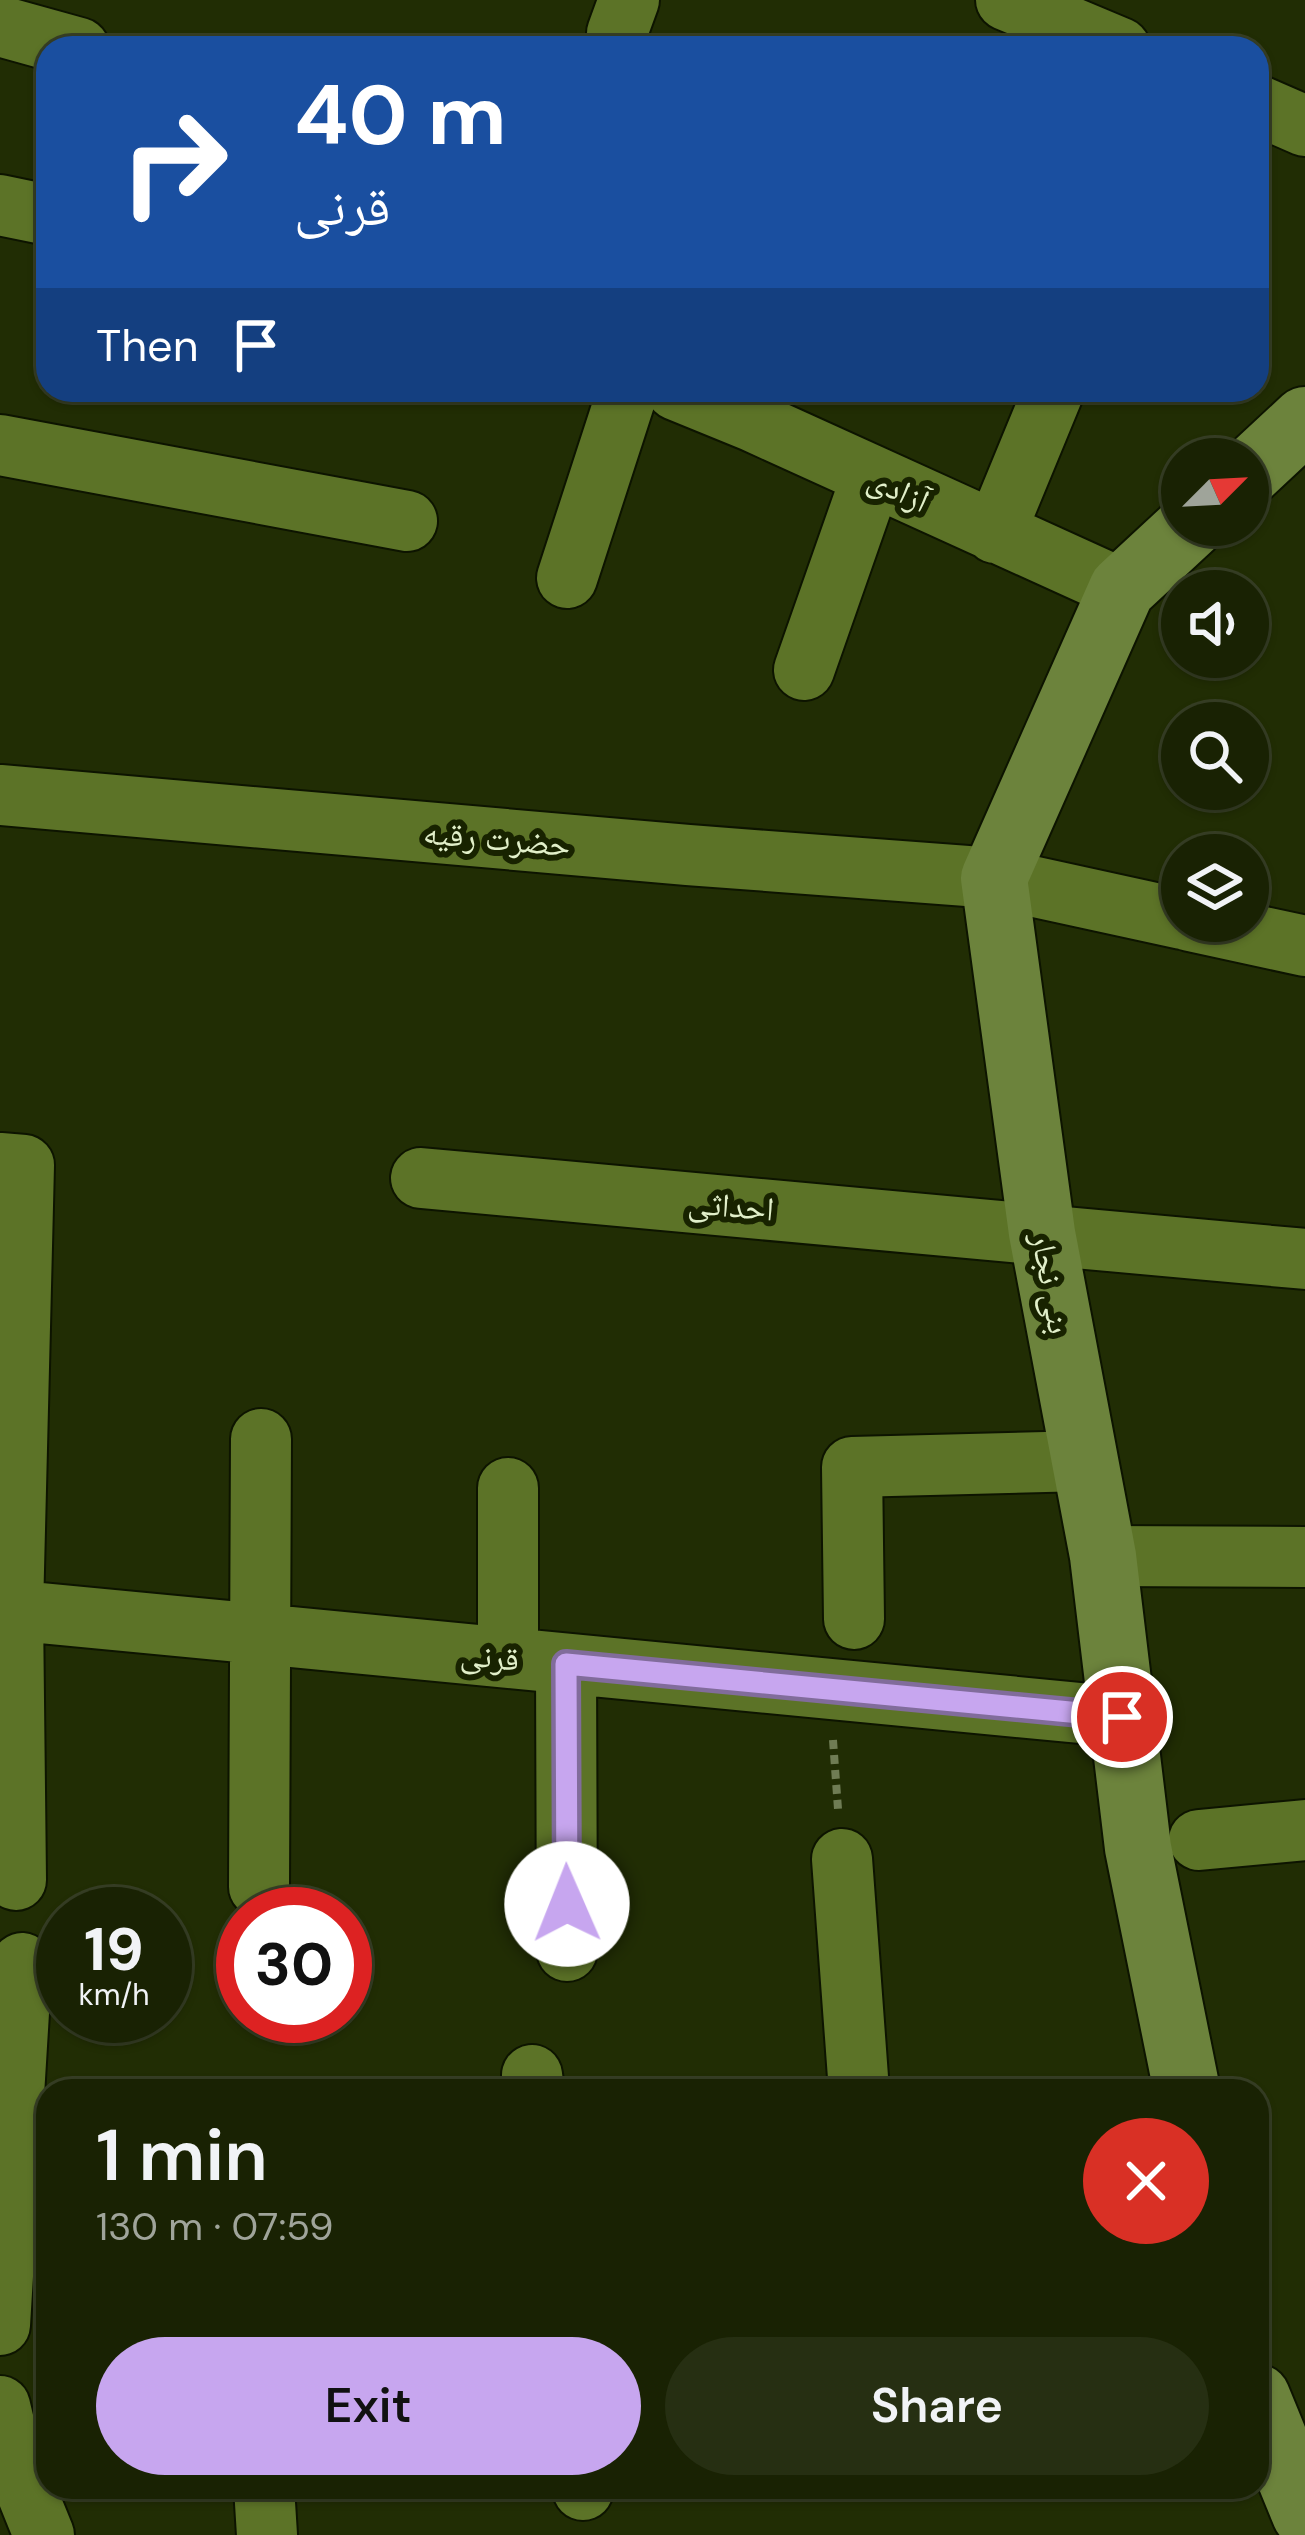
<!DOCTYPE html>
<meta charset="utf-8">
<style>
body{margin:0;font-family:"DM Sans","Noto Naskh Arabic",sans-serif;background:#262f12;color:#f1f3f6;height:100vh;display:flex;flex-direction:column;font-size:45px;white-space:nowrap}
*{box-sizing:border-box;margin:0}
p{font-size:39px;color:#9fa49a}
.icon{flex:none;width:66px;height:66px;fill:none;stroke:currentColor;stroke-width:2;stroke-linecap:round;stroke-linejoin:round}
.map{position:relative;flex:1;overflow:hidden}
.panel{position:absolute;left:36px;top:2079px;width:1233px;height:420px;display:flex;flex-direction:column;background:#192203;border-radius:36px;box-shadow:0 3px 9px #0004,0 0 0 3px #373f25}
.panel>*{flex:none}
.hud{position:absolute;left:36px;top:36px;width:1233px;height:366px;border-radius:36px;box-shadow:0 3px 9px #0004,0 0 0 3px #373f25;background:#1a4fa0;color:#fff;overflow:hidden}
.needle{width:78px;rotate:66deg}
.fabs{position:absolute;left:1161px;top:438px;display:grid;gap:24px}
.fabs a{display:grid;place-items:center;width:108px;height:108px;border-radius:50%;background:#192203;box-shadow:0 3px 9px #0004,0 0 0 3px #373f25;font-size:60px}
.speed{position:absolute;left:36px;top:1887px;display:flex;gap:24px;font-size:60px;font-weight:700;text-align:center}
.speed>*{display:grid;place-content:center;width:156px;height:156px;border-radius:50%;background:#192203;box-shadow:0 3px 9px #0004,0 0 0 3px #373f25;line-height:1}
.speed small{font-size:30px;font-weight:400}
.speed .limit{border:18px solid #d22;background:#fff;color:#111}
.pin{position:absolute;display:grid;place-items:center;width:102px;height:102px;color:#fff;margin:-51px;border:6px solid #fff;border-radius:50%;box-shadow:0 3px 12px #0007}
.me{position:absolute;width:132px;margin:-66px;rotate:359deg;stroke-linejoin:round;filter:drop-shadow(0 0 9px #0008)}
.turn{display:flex;align-items:center;gap:42px;height:252px;padding:0 60px;font-size:54px}
.turn .icon{width:156px;height:156px;stroke-width:2.5}
.turn b{display:block;font-size:84px;line-height:102px}
.then{display:flex;align-items:center;height:114px;padding:0 60px;background:#0003;gap:24px;font-size:45px}
.round{display:grid;place-items:center;flex:none;width:126px;height:126px;border-radius:63px;background:#262f12}
.overview{display:flex;align-items:center;justify-content:space-between;height:204px;padding:0 60px}
h1{font-size:72px;font-weight:600;line-height:90px}
.button{display:flex;gap:24px;margin-top:auto;padding:24px 60px}
.button a{flex:1;height:138px;border-radius:72px;background:#c7a6ef;color:#111;font-size:48px;font-weight:600;line-height:138px;text-align:center}
.button a+a{background:#262f12;color:#f1f3f6}
.map>svg:first-child{display:block}
.lines{fill:none;stroke-linecap:round;stroke-linejoin:round}
.minor-casing{stroke:#0d1400;stroke-width:64}
.major-casing{stroke:#0d1400;stroke-width:70}
.path{stroke:#6f7c54;stroke-width:8;stroke-dasharray:9 6;stroke-linecap:butt}
.minor{stroke:#5c7327;stroke-width:60}
.major{stroke:#6c833c;stroke-width:66}
.route-casing{stroke:#816c9b;stroke-width:30}
.route{stroke:#c7a6ef;stroke-width:21}
.labels{text-anchor:middle;stroke-width:12;stroke-linejoin:round;paint-order:stroke}
.street-label{font-size:33px;fill:#e1efc9;stroke:#182300}
</style>
<div class="map">
<svg width="1305" height="2535" viewBox="0 0 1305 2535">
<rect width="100%" height="100%" fill="#212d04"/>
<g class="lines">
<defs>
<path id="minor" d="M1006,0L1120,48
M0,26L79,48
M617,33L629,0
M1257,105L1305,126
M0,205L48,215
M676,390L752,421L1122,589
M0,445L407,521
M995,533L1054,390
M567,578L628,390
M804,670L872,476
M0,795L688,855L994,878L1182,919
M1190,921L1305,946
M0,1163L24,1165L13,1610L16,1880
M421,1178L1305,1259
M508,1488V1658
M1103,1556L1305,1557
M0,1609L1122,1717
M854,1619L852,1467L1085,1461
M566,1664L567,1951
M1199,1840L1305,1830
M842,1859L859,2091
M259,1887L261,1439
M532,2075L534,2091
M0,2325L22,1963
M0,2406L12,2456L44,2535
M264,2487L267,2535
M583,2487V2490"/>
<path id="major" d="M1248,473L1305,420
M1187,2091L1138,1848L1103,1556L1042,1233L994,878L1122,589L1191,525
M1257,2397L1305,2514"/>
</defs>
<use href="#minor" class="minor-casing"/>
<use href="#major" class="major-casing"/>
<path class="path" d="M833,1740L838,1809"/>
<use href="#minor" class="minor"/>
<use href="#major" class="major"/>
</g>
<g class="lines">
<defs>
<path id="route" d="M567,1904L566,1664L1122,1717"/>
</defs>
<use href="#route" class="route-casing"/>
<use href="#route" class="route"/>
</g>
<g class="labels">
<g class="street-label">
<text transform="translate(899 489) rotate(25)" y="12">آزادی</text>
<text transform="translate(497 838) rotate(5)" y="12">حضرت رقیه</text>
<text transform="translate(731 1205) rotate(5)" y="12">احداثی</text>
<text transform="translate(1052 1283) rotate(80)" y="12">بنی نجار</text>
<text transform="translate(490 1656) rotate(6)" y="12">قرنی</text>
</g>
</g>
</svg>
<div class="fabs">
<a><svg class="needle" viewBox="-14 -14 28 28"><path d="M0-13l5 13h-10z" fill="#e53935"/><path d="M0 13l5-13h-10z" fill="#9fa49a"/></svg></a>
<a><svg class="icon" aria-label="sound" viewBox="0 0 24 24"><path d="M4 9h4l5-4v14l-5-4H4zM17 9q2 3 0 6"/></svg></a>
<a><svg class="icon" aria-label="search" viewBox="0 0 24 24"><circle cx="10" cy="10" r="6"/><path d="M15 15l6 6"/></svg></a>
<a><svg class="icon" aria-label="layers" viewBox="0 0 24 24"><path d="M12 4l9 5-9 5-9-5zM3 14l9 5 9-5"/></svg></a>
</div>
<div class="speed"><div>19<small>km/h</small></div><div class="limit">30</div></div>
<div class="pin" style="left:1122px;top:1717px;background:#d93025"><svg class="icon" aria-label="arrive" viewBox="0 0 24 24"><path d="M6 21V4h12l-3 4 3 4H6"/></svg></div>
<svg class="me" style="left:567px;top:1904px" viewBox="-20 -20 40 40"><circle r="19" fill="#fff"/><path d="M0-13L10 11 0 6-10 11z" fill="#c7a6ef"/></svg>
<div class="hud">
<div class="turn"><svg class="icon" aria-label="right" viewBox="0 0 24 24"><path d="M7 20v-9h11M14 6l5 5-5 5"/></svg><div><b>40 m</b>قرنی</div></div>
<div class="then">Then<svg class="icon" aria-label="arrive" viewBox="0 0 24 24"><path d="M6 21V4h12l-3 4 3 4H6"/></svg></div>
</div>
<section class="panel">
<div class="overview"><div><h1>1 min</h1><p>130 m · 07:59</p></div><a class="round" style="background:#d93025;color:#fff"><svg class="icon" aria-label="close" viewBox="0 0 24 24"><path d="M6 6l12 12M18 6L6 18"/></svg></a></div>
<div class="button"><a>Exit</a><a>Share</a></div>
</section>
</div>
